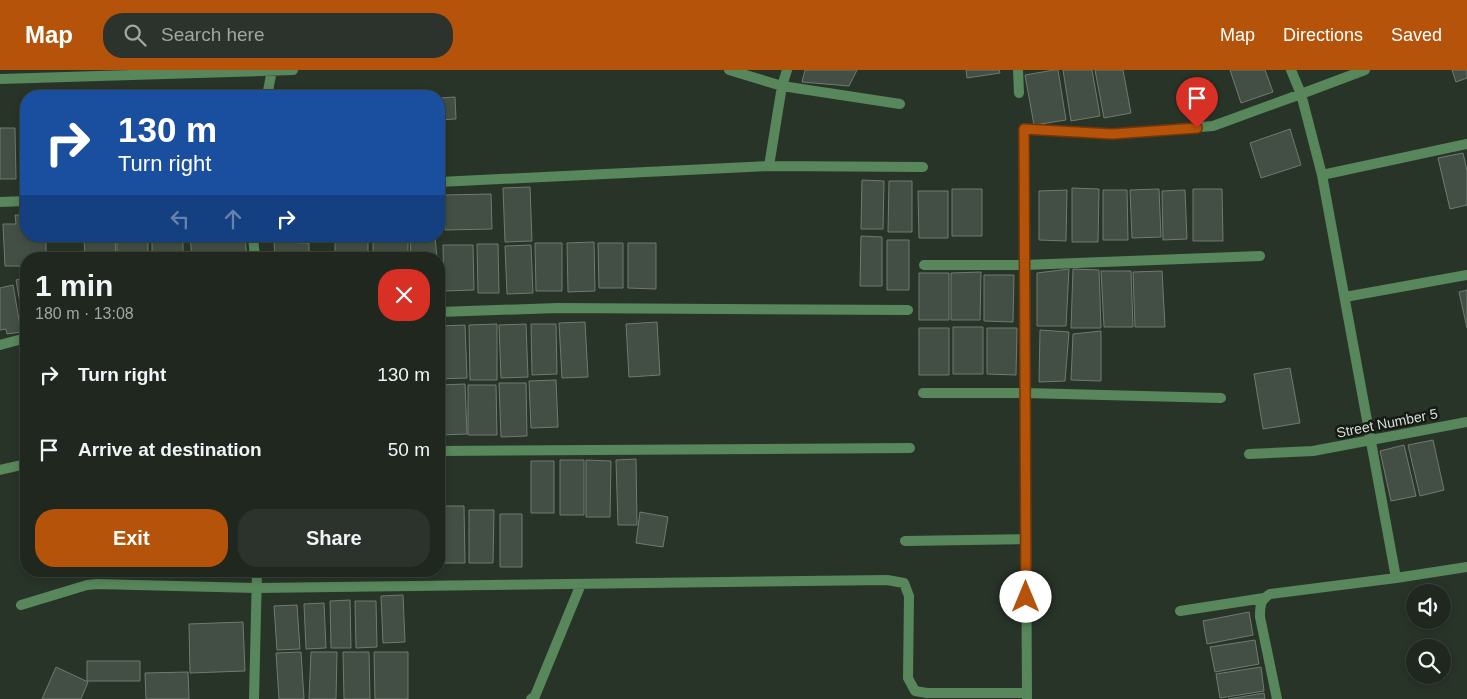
<!DOCTYPE html>
<meta charset="utf-8">
<style>
body{margin:0;font-family:Helvetica,sans-serif;background:#2c332c;color:#f1f3f6;height:100vh;display:flex;flex-direction:column;font-size:19px;white-space:nowrap}
*{box-sizing:border-box;margin:0}
p{font-size:16px;color:#a1a5a4}
.icon{flex:none;width:28px;height:28px;fill:none;stroke:currentColor;stroke-width:2;stroke-linecap:round;stroke-linejoin:round}
.map{position:relative;flex:1;overflow:hidden}
.sheet{position:absolute;left:20px;top:182px;width:425px;height:325px;display:flex;flex-direction:column;background:#1f271f;border-radius:20px;box-shadow:0 2px 8px #0003,0 0 0 1px #3c443d}
.sheet>*{flex:none}
.banner{position:absolute;left:20px;top:20px;width:425px;height:152px;border-radius:20px;box-shadow:0 2px 8px #0003,0 0 0 1px #3c443d;background:#1a4fa0;color:#fff;overflow:hidden}
.buttons{position:absolute;left:1406px;top:514px;display:grid;gap:10px}
.buttons a{display:grid;place-items:center;width:45px;height:45px;border-radius:50%;background:#1f271f;box-shadow:0 2px 8px #0003,0 0 0 1px #3c443d;font-size:25px}
.pin{position:absolute;display:grid;place-items:center;width:42px;height:42px;color:#fff;margin:-51px -21px;border-radius:50% 50% 50% 0;rotate:-45deg;box-shadow:0 0 5px #0007}
.pin .icon{rotate:45deg}
.me{position:absolute;width:55px;margin:-28px;rotate:0deg;stroke-linejoin:round;filter:drop-shadow(0 0 4px #0008)}
.turn{display:flex;align-items:center;gap:18px;height:105px;padding:0 15px;font-size:22px}
.turn .icon{width:65px;height:65px;stroke-width:2.5}
.turn b{display:block;font-size:35px;line-height:42px}
.lanes{display:flex;align-items:center;height:48px;padding:0 15px;background:#0003;justify-content:center;gap:25px;direction:ltr}
.lanes .off{opacity:.35}
.round{display:grid;place-items:center;flex:none;width:52px;height:52px;border-radius:20px;background:#2c332c}
.overview{display:flex;align-items:center;justify-content:space-between;height:85px;padding:0 15px}
h1{font-size:30px;font-weight:700;line-height:38px}
.primary-button{display:flex;gap:10px;margin-top:auto;padding:10px 15px}
.primary-button a{flex:1;height:58px;border-radius:20px;background:#b45309;color:#fff;font-size:20px;font-weight:700;line-height:58px;text-align:center}
.primary-button a+a{background:#2c332c;color:#f1f3f6}
ul{padding:0;list-style:none}
li{display:flex;align-items:center;gap:15px;height:75px;padding:0 15px}
li div{flex:1}
li b{display:block;font-size:19px}
li em{font-style:normal}
header{display:flex;align-items:center;gap:30px;box-sizing:border-box;height:70px;padding:0 25px;background:#b45309;color:#fff}
header strong{font-size:24px}
nav{display:flex;gap:28px;margin-inline-start:auto;font-size:18px}
.search{width:350px;height:45px;background:#2c332c;display:flex;align-items:center;gap:12px;box-sizing:border-box;padding:0 18px;border-radius:20px;color:#a1a5a4;font-size:19px}
.map>svg:first-child{display:block}
.building{fill:#434f44;stroke:#6e7b6e}
.lines{fill:none;stroke-linecap:round;stroke-linejoin:round}
.street{stroke:#58875b;stroke-width:10}
.route-casing{stroke:#753606;stroke-width:12}
.route{stroke:#b45309;stroke-width:9}
.labels{text-anchor:middle;stroke-width:5;stroke-linejoin:round;paint-order:stroke}
.street-label{font-size:14px;fill:#d7ded7;stroke:#151a15}
</style>
<header>
<strong>Map</strong>
<div class="search"><svg class="icon" aria-label="search" viewBox="0 0 24 24"><circle cx="10" cy="10" r="6"/><path d="M15 15l6 6"/></svg>Search here</div>
<nav><a>Map</a><a>Directions</a><a>Saved</a></nav>
</header>
<div class="map">
<svg width="1467" height="629" viewBox="0 0 1467 629">
<rect width="100%" height="100%" fill="#293429"/>
<path class="building" d="M805,0H857L849,16L802,12Z
M966,0H999L1000,3L967,8Z
M1054,0H1058L1066,50L1034,55L1025,5Z
M1063,0H1092L1100,46L1071,51Z
M1095,0H1123L1131,43L1104,48Z
M1230,0H1265L1273,22L1241,33Z
M1452,0H1467V8L1456,12Z
M455,27L456,49L439,50V28Z
M0,58H15L16,109H0Z
M1290,59L1301,95L1261,108L1250,73Z
M20,60H26V108H20Z
M1463,83L1467,101V135L1450,139L1438,88Z
M862,110L884,111L883,159H861Z
M889,111H912V162H888Z
M530,117L532,171L505,172L503,118Z
M1072,118L1099,119L1098,172H1072Z
M952,119H982V166H952Z
M1159,119L1161,167L1132,168L1130,120Z
M1193,119H1222L1223,171H1193Z
M1067,120L1066,171L1039,170V121Z
M1103,120H1127L1128,170H1103Z
M1185,120L1187,169L1163,170L1162,121Z
M918,121H948V168H919Z
M491,124L492,159L445,160L444,125Z
M15,145H26V166H46V189H26V196H5L3,154H16Z
M84,166H115L116,189H85Z
M117,166H148V189H117Z
M152,166H183V189H152Z
M190,166H245L247,189H192Z
M373,166H408V189H373Z
M410,166H435L437,189H411Z
M861,166L882,167V216H860Z
M887,170H909V220H887Z
M274,172L309,173V189H275Z
M335,172H368V189H335Z
M594,172L595,221L568,222L567,173Z
M535,173H562V221H536Z
M598,173H623V218H599Z
M628,173H656V219L628,218Z
M477,174H498L499,223H478Z
M443,175H473L474,220L444,221Z
M531,175L533,223L507,224L505,176Z
M1069,199L1066,256H1037V203Z
M1073,199L1099,200L1101,258H1071Z
M1101,201H1131L1133,257H1104Z
M1162,201L1165,257H1135L1133,202Z
M981,202L980,250H951V203Z
M919,203H949V250H919Z
M984,205H1014L1013,252L984,251Z
M26,208V255H24L16,210Z
M13,215L21,262L7,264L6,259L0,260V218Z
M1467,220V258L1459,222Z
M585,252L588,307L562,308L559,253Z
M657,252L660,305L629,307L626,254Z
M497,254V310H470L469,255Z
M526,254L528,307L501,308L499,255Z
M531,254H556L557,304L532,305Z
M465,255L467,308L439,309V256Z
M953,257H983V304H953Z
M919,258H949V305H919Z
M987,258H1017L1016,305L987,304Z
M1040,260L1069,262L1065,311L1039,312Z
M1101,261V311L1071,310L1073,264Z
M1290,298L1300,353L1263,359L1254,304Z
M556,310L558,357L531,358L529,311Z
M499,313H526L527,366L501,367Z
M465,314L467,364L441,365L439,315Z
M468,315H496L497,365H468Z
M1433,370L1444,420L1420,426L1408,375Z
M1404,375L1416,426L1391,431L1380,381Z
M636,389L637,455H618L616,390Z
M560,390H584V445H560Z
M586,390L611,391L610,447H586Z
M531,391H554V443H531Z
M441,436H464L465,493H442Z
M469,440H494L493,493H469Z
M640,442L668,447L663,477L636,473Z
M500,444H522V497H500Z
M189,501H241V503L189,504Z
M403,525L405,572L383,573L381,526Z
M350,530L351,578H331L330,531Z
M355,531H376L377,577L356,578Z
M324,533L326,578L306,579L304,534Z
M297,535L300,579L277,580L274,536Z
M1249,542L1253,565L1207,574L1203,551Z
M243,552L245,601L190,603L189,554Z
M1255,570L1259,594L1215,602L1210,577Z
M301,582L304,629H279L276,583Z
M311,582H337L336,629H309Z
M343,582H369L370,629H344Z
M374,582H408V629H375Z
M87,591H140V611H87Z
M56,597L88,612L81,629H42Z
M1261,597L1264,621L1220,628L1216,604Z
M188,602L189,629H146L145,603Z
M1264,623L1265,629H1228Z"/>
<g class="lines">
<path class="street" d="M729,0L782,16L900,34
M1018,0L1019,23
M1365,0L1301,24L1322,105L1396,508
M0,9L293,0
M267,26L272,0
M769,96L782,16L787,0
M1322,105L1467,74
M439,112L769,96L923,97
M0,132L26,131
M253,166L255,189
M924,195H1024L1260,186
M1345,227L1467,205
M439,242L558,238L908,240
M0,275L26,268
M923,323H1025L1221,328
M439,381L910,378
M1249,384L1313,381L1467,352
M0,400L26,394
M905,471L1026,469
M21,535L87,515L97,514L257,518L887,510L904,513L909,526L908,608L915,621L927,623H1027
M1180,541L1264,528
M1027,628L1024,59L1112,64L1213,56L1301,24L1291,0
M254,629L257,501
M531,629L535,626L581,514
M1277,629L1260,547C1260,536 1260,530 1270,524L1396,508L1467,497"/>
</g>
<g class="lines">
<defs>
<path id="route" d="M1026,527L1024,59L1112,64L1197,58"/>
</defs>
<use href="#route" class="route-casing"/>
<use href="#route" class="route"/>
</g>
<g class="labels">
<g class="street-label">
<text transform="translate(1387 353) rotate(-11)" y="5">Street Number 5</text>
</g>
</g>
</svg>
<div class="buttons">
<a><svg class="icon" aria-label="sound" viewBox="0 0 24 24"><path d="M4 9h4l5-4v14l-5-4H4zM17 9q2 3 0 6"/></svg></a>
<a><svg class="icon" aria-label="search" viewBox="0 0 24 24"><circle cx="10" cy="10" r="6"/><path d="M15 15l6 6"/></svg></a>
</div>
<div class="pin" style="left:1197px;top:58px;background:#d93025"><svg class="icon" aria-label="arrive" viewBox="0 0 24 24"><path d="M6 21V4h12l-3 4 3 4H6"/></svg></div>
<svg class="me" style="left:1026px;top:527px" viewBox="-20 -20 40 40"><circle r="19" fill="#fff"/><path d="M0-13L10 11 0 6-10 11z" fill="#b45309"/></svg>
<div class="banner">
<div class="turn"><svg class="icon" aria-label="right" viewBox="0 0 24 24"><path d="M7 20v-9h11M14 6l5 5-5 5"/></svg><div><b>130 m</b>Turn right</div></div>
<div class="lanes"><svg class="icon off" aria-label="left" viewBox="0 0 24 24"><path d="M17 20v-9H6M10 6l-5 5 5 5"/></svg><svg class="icon off" aria-label="ahead" viewBox="0 0 24 24"><path d="M12 20V5M6 11l6-6 6 6"/></svg><svg class="icon" aria-label="right" viewBox="0 0 24 24"><path d="M7 20v-9h11M14 6l5 5-5 5"/></svg></div>
</div>
<section class="sheet">
<div class="overview"><div><h1>1 min</h1><p>180 m · 13:08</p></div><a class="round" style="background:#d93025;color:#fff"><svg class="icon" aria-label="close" viewBox="0 0 24 24"><path d="M6 6l12 12M18 6L6 18"/></svg></a></div>
<ul>
<li><svg class="icon" aria-label="right" viewBox="0 0 24 24"><path d="M7 20v-9h11M14 6l5 5-5 5"/></svg><div><b>Turn right</b></div><em>130 m</em></li>
<li><svg class="icon" aria-label="arrive" viewBox="0 0 24 24"><path d="M6 21V4h12l-3 4 3 4H6"/></svg><div><b>Arrive at destination</b></div><em>50 m</em></li>
</ul>
<div class="primary-button"><a>Exit</a><a>Share</a></div>
</section>
</div>
